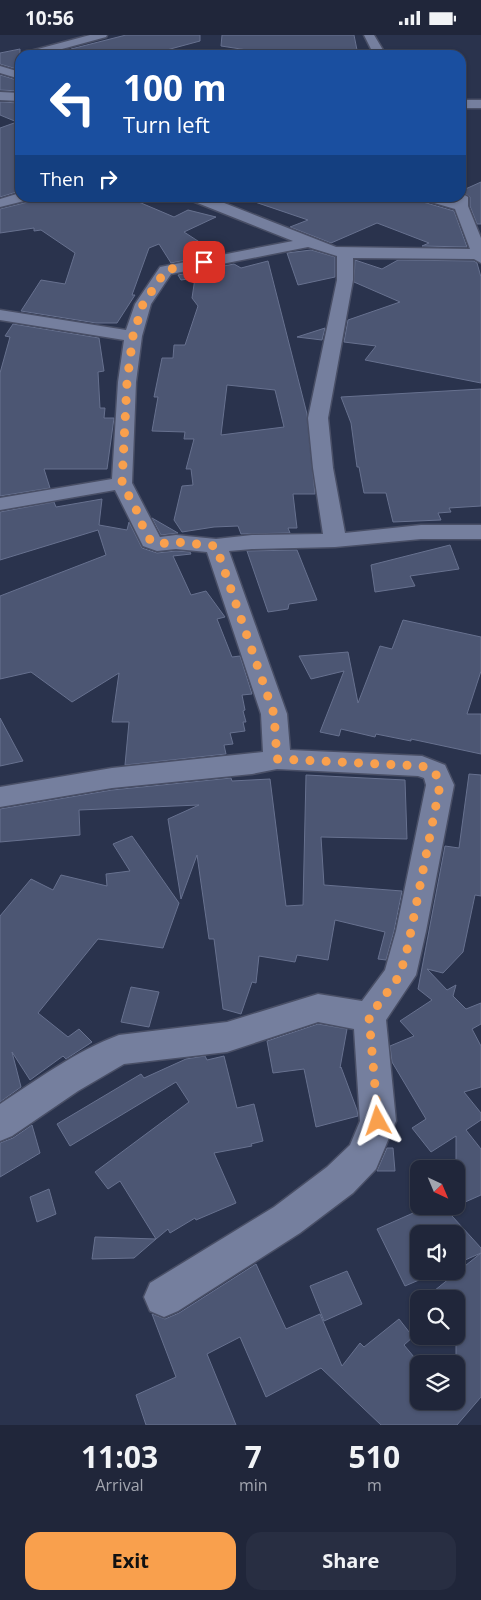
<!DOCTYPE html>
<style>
body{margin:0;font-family:"Open Sans",sans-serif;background:#282e42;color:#f1f3f6;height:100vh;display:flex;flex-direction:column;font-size:19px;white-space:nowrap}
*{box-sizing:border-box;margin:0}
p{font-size:16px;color:#a2a5af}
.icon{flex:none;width:28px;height:28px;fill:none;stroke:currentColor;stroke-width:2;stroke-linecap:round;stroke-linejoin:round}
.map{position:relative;height:1390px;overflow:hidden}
.side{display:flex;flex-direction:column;background:#20263a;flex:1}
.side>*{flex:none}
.top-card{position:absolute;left:15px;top:15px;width:451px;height:152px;border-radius:15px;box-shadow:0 1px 4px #0004,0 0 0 1px #3d4354;background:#1a4fa0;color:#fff;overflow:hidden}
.needle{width:32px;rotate:136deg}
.tools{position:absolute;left:410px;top:1125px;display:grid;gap:10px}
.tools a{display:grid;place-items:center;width:55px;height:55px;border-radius:10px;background:#20263a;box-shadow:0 1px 4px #0004,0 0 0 1px #3d4354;font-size:25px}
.pin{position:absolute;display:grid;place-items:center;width:42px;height:42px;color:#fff;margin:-21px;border-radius:10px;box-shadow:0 2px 8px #0006}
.me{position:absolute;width:55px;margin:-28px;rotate:355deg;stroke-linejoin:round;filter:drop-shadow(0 0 4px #0008)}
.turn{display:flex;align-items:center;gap:18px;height:105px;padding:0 25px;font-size:22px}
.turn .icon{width:65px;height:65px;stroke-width:2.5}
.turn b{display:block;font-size:35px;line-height:42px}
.then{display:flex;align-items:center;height:48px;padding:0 25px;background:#0003;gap:10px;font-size:19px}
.eta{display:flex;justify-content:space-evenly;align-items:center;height:85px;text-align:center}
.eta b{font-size:30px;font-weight:700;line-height:35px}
.primary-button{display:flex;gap:10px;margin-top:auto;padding:10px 25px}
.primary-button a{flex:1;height:58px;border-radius:15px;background:#f9a04d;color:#111;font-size:20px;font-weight:700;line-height:58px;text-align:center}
.primary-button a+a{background:#282e42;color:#f1f3f6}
.status{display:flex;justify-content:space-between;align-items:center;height:35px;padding:0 25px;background:#20263a;direction:ltr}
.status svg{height:14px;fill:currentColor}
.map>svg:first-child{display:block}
.building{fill:#4c5673;stroke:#67718f;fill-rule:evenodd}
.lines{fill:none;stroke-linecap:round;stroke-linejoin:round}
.minor-casing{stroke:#494f66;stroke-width:3}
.minor{fill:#757f9e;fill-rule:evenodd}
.route{stroke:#f9a04d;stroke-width:9;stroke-dasharray:0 16.2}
</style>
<div class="status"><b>10:56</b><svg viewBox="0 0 49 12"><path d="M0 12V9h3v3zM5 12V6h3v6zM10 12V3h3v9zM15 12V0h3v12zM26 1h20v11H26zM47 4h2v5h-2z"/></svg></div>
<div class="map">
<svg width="481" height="1390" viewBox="0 0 481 1390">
<rect width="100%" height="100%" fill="#2a334d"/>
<path class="building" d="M126,0H200V6L148,20H71V14Z
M222,0H354L358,20H280L221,11Z
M20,14V35L0,29V18Z
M0,40L20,46V56L0,55Z
M0,67L20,68V156L0,162V93L17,87L0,80Z
M481,147V189H477L470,171V162L461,156Z
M32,162H69L78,166L89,162H127L174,182L188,175L216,182L184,197L218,219L171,228L159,209L149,213L132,260H135L117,288H96L21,276L41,245L65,249L75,218L41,195L34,196V193L0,198V174L28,167Z
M253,162H420L423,167L454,176L467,212L422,211L429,208L377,188L331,208L290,192L308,185L252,166Z
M311,215L335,222V242L298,250L287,218Z
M355,225L382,234L398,225L474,226L477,228L481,242V348L365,325L376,311L344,307L348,285L400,267L354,247Z
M268,226L307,379L315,459H293L297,493H288L290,498L241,499L238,491L214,492L182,497L174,485L182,451L193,450L191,434H186L194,404H184L185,397L152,396L158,362H154L162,323H173L174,310H185L198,271L192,263L195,243L181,245L178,240L234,229L241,233ZM227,350L275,355L284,392L221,400Z
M13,289L99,303L104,336L98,337L100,373H105L104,383H114L107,434H44L50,453L0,461V338L10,302L5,301Z
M325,293L322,305L297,302Z
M481,354V471L449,473L451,477L438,478L441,485L393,487L386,458H364L359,432H357L351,388L341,362Z
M102,464L99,490L127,495L129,487L142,513L157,518L176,516L190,517L191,519L173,521L191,560L206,556L225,582L217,584L232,622L240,621L252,659L242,660L245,675L243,676L246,687H243L245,696L230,698L233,709L224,710L226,719L125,730L129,687H112L119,638L72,667L31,637L0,644V561L106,520L98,495L0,525V477L54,467L56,472Z
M152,483L178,498L161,500Z
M450,510L459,534L410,541L415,551L375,557L371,530Z
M297,515L317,565L289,569L288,574L268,577L247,516Z
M403,585L481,602V636L467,679H481V719L411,704V706L376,699L375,702L341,694L339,701L320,697L344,636L311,644L299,621L348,617L358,668L380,611L392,614Z
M0,683L23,726L0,731Z
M469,739L481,740V861L475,860L463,917L443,938L427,934L447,955L456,950L453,961L466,974L481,968V989L472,994L481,1011V1052L464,1057L481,1078V1085L466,1095L481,1114V1160L456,1171V1101L431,1117L412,1093L426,1084L392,1027L390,1011L414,1001L400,986L432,965L418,954L445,811L459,813Z
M306,740L405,745L407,804L321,802L324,850L402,856L394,896L386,925L378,924L385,897L335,885L328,925L297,920L295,927L259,921L256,948L252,947L241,979L223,974L214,904H209L197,820L181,864L168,784L199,770L79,775L80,800L0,807V774L112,755L231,743L232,746L270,744L286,871L303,870Z
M132,801L179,868L163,913L98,904L38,978L68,1002L79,994L92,1007L66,1024L63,1021L30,1045L12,1017L21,1052L0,1067V881L31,844L53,855L61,840L107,851L106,839L130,836L113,809Z
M131,952L159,957L149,992L121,987Z
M318,989L347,994L340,1033L341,1032L357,1075L358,1081L316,1092L304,1034L273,1038L267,1006Z
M205,1021L207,1025L224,1021L237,1073L254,1069L263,1106L251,1109L252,1111L214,1118L236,1168L196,1185L195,1183L170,1198L168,1194L156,1204L120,1146L108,1154L95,1137L189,1067L176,1047L70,1111L57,1089L141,1039L144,1043L186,1024Z
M32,1090L40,1118L0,1142V1108L13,1103Z
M387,1113H393L395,1136H377Z
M49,1154L56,1179L37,1187L30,1162Z
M429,1171H443L481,1213V1218L456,1229V1199H419V1245L405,1251L377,1194Z
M95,1202L156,1204L134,1223L92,1224Z
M481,1218V1362L457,1390H381L321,1333L266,1362L240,1302L207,1319L236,1390H146L136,1360L176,1342L152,1279L165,1284L179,1278L256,1229L286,1294L320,1279L342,1331L360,1308L364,1312L399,1284L413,1302L404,1310L419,1328V1366H456V1264H424Z
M347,1236L362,1269L324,1286L310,1251Z"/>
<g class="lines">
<defs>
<path id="minor" d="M90,0H107L106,2L40,20H21L23,18Z
M364,0H374L386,20H374Z
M0,31L20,37V44L0,38Z
M0,57L20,58V66L0,65Z
M461,65H481V73H461Z
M20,158V162H30L28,165L0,172V164Z
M461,158L468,162V171L481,203V228L474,224L353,223V245L328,383L333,433L345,498L421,490H481V504H421L335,512L252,514L229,516L287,679L290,715L422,721L445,730L454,750L426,896L416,940L386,985L396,1086L376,1134L353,1158L300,1198L178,1276L164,1282L150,1276L144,1262L150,1248L274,1172L327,1132L350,1110L360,1086L354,994L318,987L227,1017L124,1029L78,1056L12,1101L0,1106V1069C38,1044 76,1016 119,1000L227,987L318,959L362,966L385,935L396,896L426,750L424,743L418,741L277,734L252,739L112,753L0,772V752L112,733L263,717L261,679L207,517L176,514L157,516L143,511L115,455L0,475V463L112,444L118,347L124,305L0,285V275L126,295L135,269L160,232L293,206L190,165L188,162H209L336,212L470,214L455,174L424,165L422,162H447L454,165V162H461ZM308,212L337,221V245L308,383L313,433L323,499L252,500L216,504L176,500L160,502L132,448L136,347L142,301L151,269L171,239Z"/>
</defs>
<use href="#minor" class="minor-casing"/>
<use href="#minor" class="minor"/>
</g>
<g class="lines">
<path class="route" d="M204,227L166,235L143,269L133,301L127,347L122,448L140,482L144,496L151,506L157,509L176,507L216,511L274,679L277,724L422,731L435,737L440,750L408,911L400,940L369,982L378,1086"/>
</g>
</svg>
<div class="tools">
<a><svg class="needle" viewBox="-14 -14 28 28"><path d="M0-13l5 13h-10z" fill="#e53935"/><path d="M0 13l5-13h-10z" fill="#a2a5af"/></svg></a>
<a><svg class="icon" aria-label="sound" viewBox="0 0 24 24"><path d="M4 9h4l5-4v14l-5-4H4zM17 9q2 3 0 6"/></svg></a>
<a><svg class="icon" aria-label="search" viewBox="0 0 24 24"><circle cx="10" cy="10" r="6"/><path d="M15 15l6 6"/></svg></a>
<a><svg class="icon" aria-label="layers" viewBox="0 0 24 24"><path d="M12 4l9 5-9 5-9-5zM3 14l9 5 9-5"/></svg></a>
</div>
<div class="pin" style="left:204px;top:227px;background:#d93025"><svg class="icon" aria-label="arrive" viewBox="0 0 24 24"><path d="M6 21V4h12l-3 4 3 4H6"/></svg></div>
<svg class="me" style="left:378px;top:1086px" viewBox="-20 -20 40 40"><path d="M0-17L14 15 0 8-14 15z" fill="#f9a04d" stroke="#fff" stroke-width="4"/></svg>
<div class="top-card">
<div class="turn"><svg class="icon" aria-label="left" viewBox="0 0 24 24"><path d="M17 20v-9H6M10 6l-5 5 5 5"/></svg><div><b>100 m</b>Turn left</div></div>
<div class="then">Then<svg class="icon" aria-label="right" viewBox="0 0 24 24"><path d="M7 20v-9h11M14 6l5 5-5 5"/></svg></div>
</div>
</div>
<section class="side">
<div class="eta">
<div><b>11:03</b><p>Arrival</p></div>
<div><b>7</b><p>min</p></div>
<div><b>510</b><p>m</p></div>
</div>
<div class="primary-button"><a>Exit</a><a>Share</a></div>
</section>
